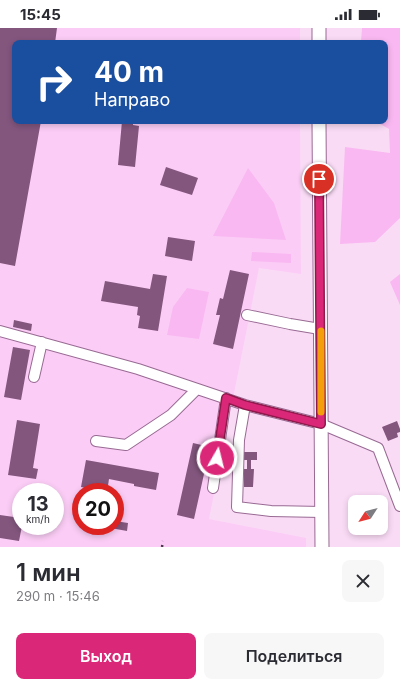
<!DOCTYPE html>
<html lang="ru">
<meta charset="utf-8">
<style>
body{margin:0;font-family:Inter,sans-serif;background:#f7f7f7;color:#2b2b33;height:100vh;display:flex;flex-direction:column;font-size:15px;white-space:nowrap}
*{box-sizing:border-box;margin:0}
p{font-size:13px;color:#7c7c81}
.icon{flex:none;width:22px;height:22px;fill:none;stroke:currentColor;stroke-width:2;stroke-linecap:round;stroke-linejoin:round}
.map{position:relative;height:519px;overflow:hidden}
.sheet{display:flex;flex-direction:column;background:#fff;flex:1}
.sheet>*{flex:none}
.guide{position:absolute;left:12px;top:12px;width:376px;height:84px;border-radius:8px;box-shadow:0 2px 6px #0003;background:#1a4fa0;color:#fff;overflow:hidden}
.needle{width:26px;rotate:234deg}
.fabs{position:absolute;left:348px;top:467px;display:grid;gap:8px}
.fabs a{display:grid;place-items:center;width:40px;height:40px;border-radius:8px;background:#fff;box-shadow:0 2px 6px #0003;font-size:20px}
.speed{position:absolute;left:12px;top:455px;display:flex;gap:8px;font-size:20px;font-weight:700;text-align:center}
.speed>*{display:grid;place-content:center;width:52px;height:52px;border-radius:50%;background:#fff;box-shadow:0 2px 6px #0003;line-height:1}
.speed small{font-size:10px;font-weight:400}
.speed .limit{border:6px solid #d22;background:#fff;color:#111}
.pin{position:absolute;display:grid;place-items:center;width:34px;height:34px;color:#fff;margin:-17px;border:2px solid #fff;border-radius:50%;box-shadow:0 1px 4px #0007}
.me{position:absolute;width:44px;margin:-22px;rotate:8deg;stroke-linejoin:round;filter:drop-shadow(0 0 3px #0008)}
.turn{display:flex;align-items:center;gap:14px;height:84px;padding:0 16px;font-size:18px}
.turn .icon{width:52px;height:52px;stroke-width:2.5}
.turn b{display:block;font-size:28px;line-height:34px}
.round{display:grid;place-items:center;flex:none;width:42px;height:42px;border-radius:8px;background:#f7f7f7}
.overview{display:flex;align-items:center;justify-content:space-between;height:68px;padding:0 16px}
h1{font-size:24px;font-weight:600;line-height:30px}
.button{display:flex;gap:8px;margin-top:auto;padding:8px 16px}
.button a{flex:1;height:46px;border-radius:8px;background:#db2777;color:#fff;font-size:16px;font-weight:600;line-height:46px;text-align:center}
.button a+a{background:#f7f7f7;color:#2b2b33}
.status{display:flex;justify-content:space-between;align-items:center;height:28px;padding:0 20px;background:#fff;direction:ltr}
.status svg{height:11px;fill:currentColor}
.map>svg:first-child{display:block}
.built{fill:#fbcdf6;fill-rule:evenodd}
.green{fill:#f9b8f1}
.building{fill:#83567e}
.lines{fill:none;stroke-linecap:round;stroke-linejoin:round}
.minor-casing{stroke:#986a93;stroke-width:12}
.major-casing{stroke:#986a93;stroke-width:15}
.minor{stroke:#fff;stroke-width:10}
.major{stroke:#fff;stroke-width:13}
.rail{stroke:#483547;stroke-width:2.5;stroke-dasharray:2 4;stroke-linecap:butt}
.route-casing{stroke:#8e194d;stroke-width:10}
.route{stroke:#db2777;stroke-width:7}
.slow{stroke:#f59e0b;stroke-width:7}
</style>
<div class="status"><b>15:45</b><svg viewBox="0 0 49 12"><path d="M0 12V9h3v3zM5 12V6h3v6zM10 12V3h3v9zM15 12V0h3v12zM26 1h20v11H26zM47 4h2v5h-2z"/></svg></div>
<div class="map">
<svg width="400" height="519" viewBox="0 0 400 519">
<rect width="100%" height="100%" fill="#fadbf6"/>
<path class="built" d="M0,0H300V15H15V93H300L301,246L259,240L209,491L306,510V519H0ZM21,464H55V498H21ZM81,464H115V498H81Z"/>
<path class="green" d="M362,0H400V190L375,214L340,216L345,119L390,125L389,101L375,93H385V15H358L361,14Z
M248,140L274,175L286,212L213,208Z
M252,224L291,226V235L251,233Z
M400,246V277L390,254Z
M187,260L209,264L199,311L167,307L173,279Z"/>
<path class="building" d="M0,0H57L55,15H15V93H41L15,238L0,235Z
M122,93H133V97L139,98L135,139L118,137Z
M166,139L198,150L192,167L160,157Z
M168,209L195,213L192,233L165,228Z
M230,242L249,246L233,321L213,316L220,287H216L220,270L223,271Z
M153,246L167,248L158,303L138,300L140,288L137,287L138,279L101,273L105,253L150,261Z
M14,292L32,296L31,303L13,299Z
M13,319L30,322L21,372L4,369Z
M17,392L40,396L33,440L38,441L36,451L8,447Z
M397,393L400,401V404L397,405L398,409L388,413L382,399Z
M193,415L210,419L194,491L177,487Z
M244,424H257V432H251V441H254L253,459H244V441H247V432H244Z
M86,432L159,445L156,462L134,458V456L109,451L107,464L81,459Z
M0,487L21,490L22,498L19,513L0,510Z
M115,493L128,495L127,503L105,499V498H115Z"/>
<g class="lines">
<defs>
<path id="minor" d="M247,287L290,296L320,301
M0,303L138,341L245,377L321,396L378,420L400,478
M34,349L42,314
M245,377L239,412L237,479L271,483L322,484
M96,413L126,417L171,387L197,361
M213,460L226,370"/>
<path id="major" d="M319,0V15
M319,93L322,519"/>
</defs>
<use href="#minor" class="minor-casing"/>
<use href="#major" class="major-casing"/>
<use href="#minor" class="minor"/>
<use href="#major" class="major"/>
<path class="rail" d="M162,519L163,513"/>
</g>
<g class="lines">
<defs>
<path id="route" d="M217,430L226,370L245,377L321,396L319,151"/>
</defs>
<use href="#route" class="route-casing"/>
<use href="#route" class="route"/>
<path class="slow" d="M321,303V384"/>
</g>
</svg>
<div class="fabs">
<a><svg class="needle" viewBox="-14 -14 28 28"><path d="M0-13l5 13h-10z" fill="#e53935"/><path d="M0 13l5-13h-10z" fill="#7c7c81"/></svg></a>
</div>
<div class="speed"><div>13<small>km/h</small></div><div class="limit">20</div></div>
<div class="pin" style="left:319px;top:151px;background:#d93025"><svg class="icon" aria-label="arrive" viewBox="0 0 24 24"><path d="M6 21V4h12l-3 4 3 4H6"/></svg></div>
<svg class="me" style="left:217px;top:430px" viewBox="-20 -20 40 40"><circle r="17" fill="#db2777" stroke="#fff" stroke-width="3"/><path d="M0-11L8 9 0 5-8 9z" fill="#fff"/></svg>
<div class="guide">
<div class="turn"><svg class="icon" aria-label="right" viewBox="0 0 24 24"><path d="M7 20v-9h11M14 6l5 5-5 5"/></svg><div><b>40 m</b>Направо</div></div>
</div>
</div>
<section class="sheet">
<div class="overview"><div><h1>1 мин</h1><p>290 m · 15:46</p></div><a class="round"><svg class="icon" aria-label="close" viewBox="0 0 24 24"><path d="M6 6l12 12M18 6L6 18"/></svg></a></div>
<div class="button"><a>Выход</a><a>Поделиться</a></div>
</section>
